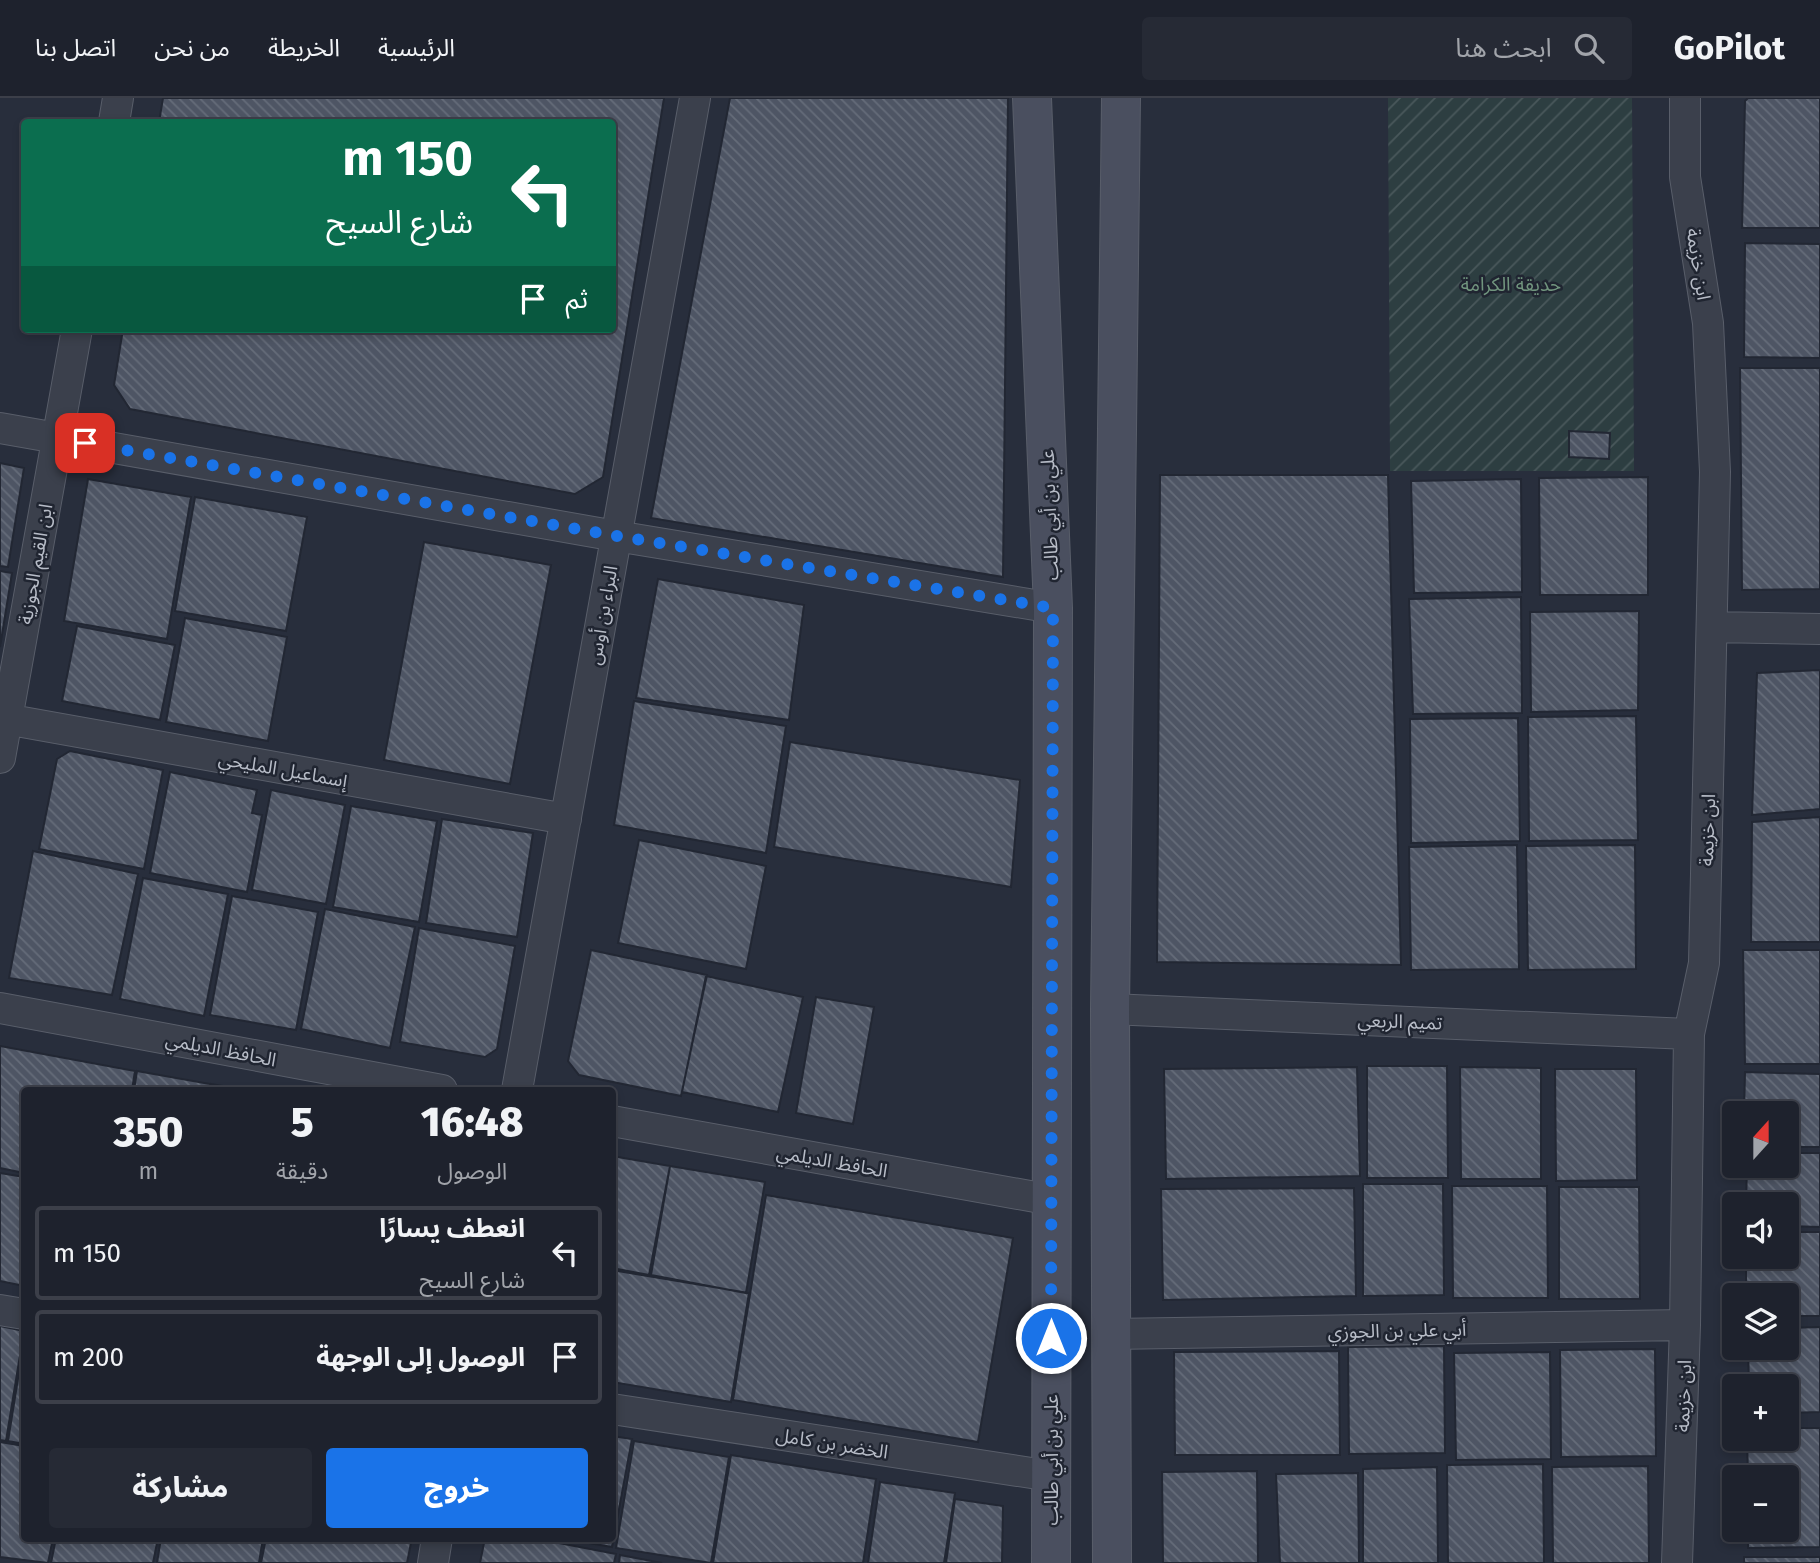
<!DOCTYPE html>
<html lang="ar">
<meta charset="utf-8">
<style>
body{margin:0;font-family:"Fira Sans","Noto Sans Arabic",sans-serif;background:#262a35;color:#f1f3f6;direction:rtl;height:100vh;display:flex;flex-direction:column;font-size:26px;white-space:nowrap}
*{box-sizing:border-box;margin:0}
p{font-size:23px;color:#a1a4aa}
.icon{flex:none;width:38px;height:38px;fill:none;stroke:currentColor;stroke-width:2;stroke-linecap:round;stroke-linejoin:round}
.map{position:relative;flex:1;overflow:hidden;direction:ltr}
.drawer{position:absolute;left:21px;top:989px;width:595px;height:455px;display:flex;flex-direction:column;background:#1e222d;border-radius:7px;box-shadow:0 4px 10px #0003,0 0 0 2px #3c3f49;direction:rtl}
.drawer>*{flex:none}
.hud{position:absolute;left:21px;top:21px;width:595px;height:214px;border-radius:7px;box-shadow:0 4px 10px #0003,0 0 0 2px #3c3f49;direction:rtl;background:#0b6e4f;color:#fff;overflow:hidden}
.needle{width:46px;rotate:21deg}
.buttons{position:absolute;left:1722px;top:1003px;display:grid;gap:14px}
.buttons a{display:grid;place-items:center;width:77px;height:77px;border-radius:7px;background:#1e222d;box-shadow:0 4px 10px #0003,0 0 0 2px #3c3f49;font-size:35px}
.pin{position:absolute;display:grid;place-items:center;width:60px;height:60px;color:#fff;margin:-30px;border-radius:14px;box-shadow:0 4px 10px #0006}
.me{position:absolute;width:77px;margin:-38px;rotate:0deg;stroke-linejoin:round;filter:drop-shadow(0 0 5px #0008)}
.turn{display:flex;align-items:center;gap:24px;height:147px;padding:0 28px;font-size:32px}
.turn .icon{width:91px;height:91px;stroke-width:2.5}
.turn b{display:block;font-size:49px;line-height:60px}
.then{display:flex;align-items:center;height:66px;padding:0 28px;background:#0003;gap:14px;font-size:26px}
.eta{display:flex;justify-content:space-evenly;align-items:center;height:119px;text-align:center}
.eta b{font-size:42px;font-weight:800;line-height:49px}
.action{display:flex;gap:14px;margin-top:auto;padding:14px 28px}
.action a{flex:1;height:80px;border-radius:7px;background:#1a73e8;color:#fff;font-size:28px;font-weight:800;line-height:80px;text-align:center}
.action a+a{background:#262a35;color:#f1f3f6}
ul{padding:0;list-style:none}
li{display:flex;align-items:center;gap:21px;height:94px;margin:0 14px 10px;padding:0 14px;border:4px solid #3c3f49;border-radius:7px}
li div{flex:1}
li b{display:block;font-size:26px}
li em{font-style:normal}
header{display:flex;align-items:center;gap:42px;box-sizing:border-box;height:98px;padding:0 35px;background:#1e222d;border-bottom:2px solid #3c3f49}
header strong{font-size:33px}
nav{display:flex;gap:38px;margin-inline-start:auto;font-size:24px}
.search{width:490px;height:63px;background:#262a35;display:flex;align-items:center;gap:18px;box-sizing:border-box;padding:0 24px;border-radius:7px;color:#a1a4aa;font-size:26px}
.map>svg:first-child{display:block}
.garden{fill:url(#garden-furrows)}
.building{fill:url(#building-back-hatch);stroke:#222733;stroke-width:2}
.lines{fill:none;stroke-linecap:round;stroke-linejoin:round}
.street-casing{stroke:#595e6a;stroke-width:32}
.secondary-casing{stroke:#595e6a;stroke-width:40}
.street{stroke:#3b404c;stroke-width:30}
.secondary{stroke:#4a4f5f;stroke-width:38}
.route{stroke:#1a73e8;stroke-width:12;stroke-dasharray:0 21.6}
.labels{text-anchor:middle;stroke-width:5;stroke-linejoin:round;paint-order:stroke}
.street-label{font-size:19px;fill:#b7bcc7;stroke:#202531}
.park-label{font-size:19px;fill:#71957e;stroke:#202531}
</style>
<header>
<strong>GoPilot</strong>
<div class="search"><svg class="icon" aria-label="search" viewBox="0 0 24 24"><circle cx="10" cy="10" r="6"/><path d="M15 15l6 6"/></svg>ابحث هنا</div>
<nav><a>الرئيسية</a><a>الخريطة</a><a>من نحن</a><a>اتصل بنا</a></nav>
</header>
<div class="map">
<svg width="1820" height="1465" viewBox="0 0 1820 1465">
<defs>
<pattern id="garden-furrows" width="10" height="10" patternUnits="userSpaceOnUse" patternTransform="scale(1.75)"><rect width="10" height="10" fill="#2d3e41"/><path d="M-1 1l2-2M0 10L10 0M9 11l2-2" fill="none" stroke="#49585b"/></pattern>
<pattern id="building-back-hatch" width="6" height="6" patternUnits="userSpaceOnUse" patternTransform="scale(1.75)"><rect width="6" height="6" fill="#4e5564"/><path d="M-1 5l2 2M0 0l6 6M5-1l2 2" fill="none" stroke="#656c79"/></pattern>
</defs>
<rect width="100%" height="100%" fill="#282e3c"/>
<path class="garden" d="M1388,0H1632L1634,373H1390Z"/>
<path class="building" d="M163,0H664L603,379L575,396L130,311L114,287L123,231H612V24H159Z
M730,0H1008L1003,479L651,420Z
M1748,0H1820V130H1742L1745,3Z
M1745,145L1820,146V260L1744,259Z
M1740,270H1820V491L1742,492Z
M1569,333L1610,335L1609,361L1569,359Z
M0,365L24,370L8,469L0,468Z
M1160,377H1388L1401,867L1157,864Z
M1648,379V497H1540L1539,380Z
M88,381L191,399L167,541L64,523Z
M1521,381L1522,494L1414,495L1411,383Z
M195,399L307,419L286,533L175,513Z
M424,444L551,467L510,686L384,662Z
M0,473L12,475L0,549Z
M658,481L804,507L789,622L636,600Z
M1521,499L1522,615L1413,616L1409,501Z
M1639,513L1638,612L1531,614L1530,514Z
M185,520L287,539L268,643L166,624Z
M77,528L175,547L160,622L62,603Z
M1820,572V711L1752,717L1757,575Z
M634,603L786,628L766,755L614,727Z
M1636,618L1638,742L1529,743L1528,619Z
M1518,620L1520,743L1411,745L1410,621Z
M790,644L1020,682L1011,789L774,749Z
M70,653L163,672L144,771L39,751L57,661Z
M170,674L257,692L252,715L262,717L247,794L150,775Z
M271,692L345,707L326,806L252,792Z
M351,708L437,723L419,824L333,809Z
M1820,719V844H1751L1752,724Z
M442,721L533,735L517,839L426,825Z
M639,742L766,768L746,871L618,845Z
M1517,747L1519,871L1411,872L1409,749Z
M1635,747L1636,871L1528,872L1526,748Z
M33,753L138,776L112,897L9,880Z
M143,780L228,796L204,918L120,901Z
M232,798L318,814L296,932L210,917Z
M325,811L415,829L390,950L301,931Z
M419,830L515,848L497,951L485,959L400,944Z
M591,852L707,877L681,998L579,977L568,963Z
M1743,852H1820V966H1745Z
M706,878L803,899L778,1014L682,994Z
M816,899L874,909L853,1026L796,1015Z
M0,948L135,973L132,992H24V1075L0,1070Z
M1367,968H1447L1448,1080H1367Z
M1357,969L1360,1078L1166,1081L1164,971Z
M1460,969L1541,970V1081H1461Z
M1555,971H1636L1637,1082L1556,1083Z
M137,973L210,986L209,992H134Z
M1745,974L1820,976V1049H1787V1015H1744Z
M211,986L246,992H210Z
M1787,1055H1820V1129L1787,1128V1106H1746L1747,1068H1787Z
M612,1058L670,1068L649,1177L612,1170Z
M670,1068L765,1084L746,1195L651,1177Z
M0,1075L24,1079V1188L0,1183Z
M1363,1086H1443L1444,1197L1363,1198Z
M1452,1088H1547L1548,1200H1453Z
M1559,1089H1639L1640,1201H1559Z
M1354,1090L1356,1198L1163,1202L1161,1091Z
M766,1097L1013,1140L978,1344L733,1302Z
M1787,1134H1820V1218H1787V1197H1746V1158H1787Z
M612,1172L749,1195L731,1304L612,1284Z
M0,1228L24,1233L6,1343L0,1342Z
M1820,1229V1314L1787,1315V1288H1749L1748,1250H1787V1230Z
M24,1243V1346L8,1343Z
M1444,1248L1445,1355L1349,1356L1348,1249Z
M1655,1251L1656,1358L1561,1359L1560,1252Z
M1339,1253L1340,1357H1175L1174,1254Z
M1550,1254L1551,1361L1456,1362L1454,1255Z
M1787,1330H1820V1449L1748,1450V1432H1787V1379H1748L1747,1340H1787Z
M612,1338L632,1341L612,1449L561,1440H612Z
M634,1343L729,1359L711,1465L616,1450Z
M0,1344L24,1348V1440H53L48,1465L0,1459Z
M731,1357L876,1381L863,1465H713Z
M1543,1366L1544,1465H1448L1447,1367Z
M1648,1368L1649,1465H1553L1552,1369Z
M1437,1369L1438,1465H1363V1371Z
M1257,1373L1258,1465H1163L1162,1374Z
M1358,1375L1359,1465H1280L1276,1376Z
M880,1384L955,1395L944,1465H868Z
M955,1401L1003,1408L1002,1465H946Z
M56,1440H158L153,1465H51Z
M161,1440H263L259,1465H157Z
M266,1440H412L407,1465H261Z
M485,1440H533L616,1456L614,1465H480Z
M620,1457L662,1465H619Z
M1744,1459H1820V1465H1744Z"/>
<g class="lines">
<defs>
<path id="street" d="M114,24L118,0
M0,330L616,438L1053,510
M1713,529L1820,531
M0,620L566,721
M0,660L77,231
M0,910L442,992
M1110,911L1689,936
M517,992L695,0
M612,1023L1052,1102
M0,1212L24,1216
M1110,1236L1685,1227
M612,1311L1051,1378
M433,1465L437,1440
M1677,1465L1685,1227L1689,936L1704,865L1715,374L1708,225L1685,79V0"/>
<path id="secondary" d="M1032,0L1053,510L1051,1465
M1112,1465L1110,911L1121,0"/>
</defs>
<use href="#street" class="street-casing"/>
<use href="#secondary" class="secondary-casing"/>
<use href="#street" class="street"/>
<use href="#secondary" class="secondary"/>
</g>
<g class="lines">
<path class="route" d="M85,345L617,438L1053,510L1051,1240"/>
</g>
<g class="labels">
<g class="street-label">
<text transform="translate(1699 166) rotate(81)" y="7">ابن خزيمة</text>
<text transform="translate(1049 417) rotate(-92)" y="7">علي بن أبي طالب</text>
<text transform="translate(35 466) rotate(-80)" y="7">ابن القيم الجوزية</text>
<text transform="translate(602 517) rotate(-80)" y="7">البراء بن أوس</text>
<text transform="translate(283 671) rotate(10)" y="7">إسماعيل المليحي</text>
<text transform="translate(1707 732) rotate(-88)" y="7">ابن خزيمة</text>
<text transform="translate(1400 923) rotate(2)" y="7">تميم الربعي</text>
<text transform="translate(221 951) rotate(11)" y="7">الحافظ الديلمي</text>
<text transform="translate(832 1063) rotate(10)" y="7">الحافظ الديلمي</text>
<text transform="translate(1397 1232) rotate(-1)" y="7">أبي علي بن الجوزي</text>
<text transform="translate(1683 1298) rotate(-88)" y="7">ابن خزيمة</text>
<text transform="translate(832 1345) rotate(9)" y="7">الخضر بن كامل</text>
<text transform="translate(1051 1362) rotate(-90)" y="7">علي بن أبي طالب</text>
</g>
<g class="park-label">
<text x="1511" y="193">حديقة الكرامة</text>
</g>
</g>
</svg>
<div class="buttons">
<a><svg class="needle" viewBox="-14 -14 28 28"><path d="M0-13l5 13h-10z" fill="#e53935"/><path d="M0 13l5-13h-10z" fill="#a1a4aa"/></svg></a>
<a><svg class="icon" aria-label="sound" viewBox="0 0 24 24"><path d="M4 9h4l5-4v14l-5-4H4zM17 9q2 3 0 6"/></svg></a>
<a><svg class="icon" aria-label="layers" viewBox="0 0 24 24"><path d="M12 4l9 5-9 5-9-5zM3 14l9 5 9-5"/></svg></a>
<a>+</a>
<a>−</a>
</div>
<div class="pin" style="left:85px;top:345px;background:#d93025"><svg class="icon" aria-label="arrive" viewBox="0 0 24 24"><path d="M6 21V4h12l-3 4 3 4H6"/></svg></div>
<svg class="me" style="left:1051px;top:1240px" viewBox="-20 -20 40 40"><circle r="17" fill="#1a73e8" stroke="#fff" stroke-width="3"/><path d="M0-11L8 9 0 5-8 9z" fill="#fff"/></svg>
<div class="hud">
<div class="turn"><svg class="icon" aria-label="left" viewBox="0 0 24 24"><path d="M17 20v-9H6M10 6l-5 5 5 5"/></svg><div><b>150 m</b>شارع السيح</div></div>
<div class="then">ثم<svg class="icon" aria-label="arrive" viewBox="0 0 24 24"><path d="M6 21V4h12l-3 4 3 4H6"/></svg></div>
</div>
<section class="drawer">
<div class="eta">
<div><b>16:48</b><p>الوصول</p></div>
<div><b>5</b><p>دقيقة</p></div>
<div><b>350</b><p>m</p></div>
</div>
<ul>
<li><svg class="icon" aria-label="left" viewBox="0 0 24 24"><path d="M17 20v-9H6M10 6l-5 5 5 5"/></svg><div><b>انعطف يسارًا</b><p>شارع السيح</p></div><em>150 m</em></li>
<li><svg class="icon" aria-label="arrive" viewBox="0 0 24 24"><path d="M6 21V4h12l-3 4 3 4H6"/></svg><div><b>الوصول إلى الوجهة</b></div><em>200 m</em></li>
</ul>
<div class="action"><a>خروج</a><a>مشاركة</a></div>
</section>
</div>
